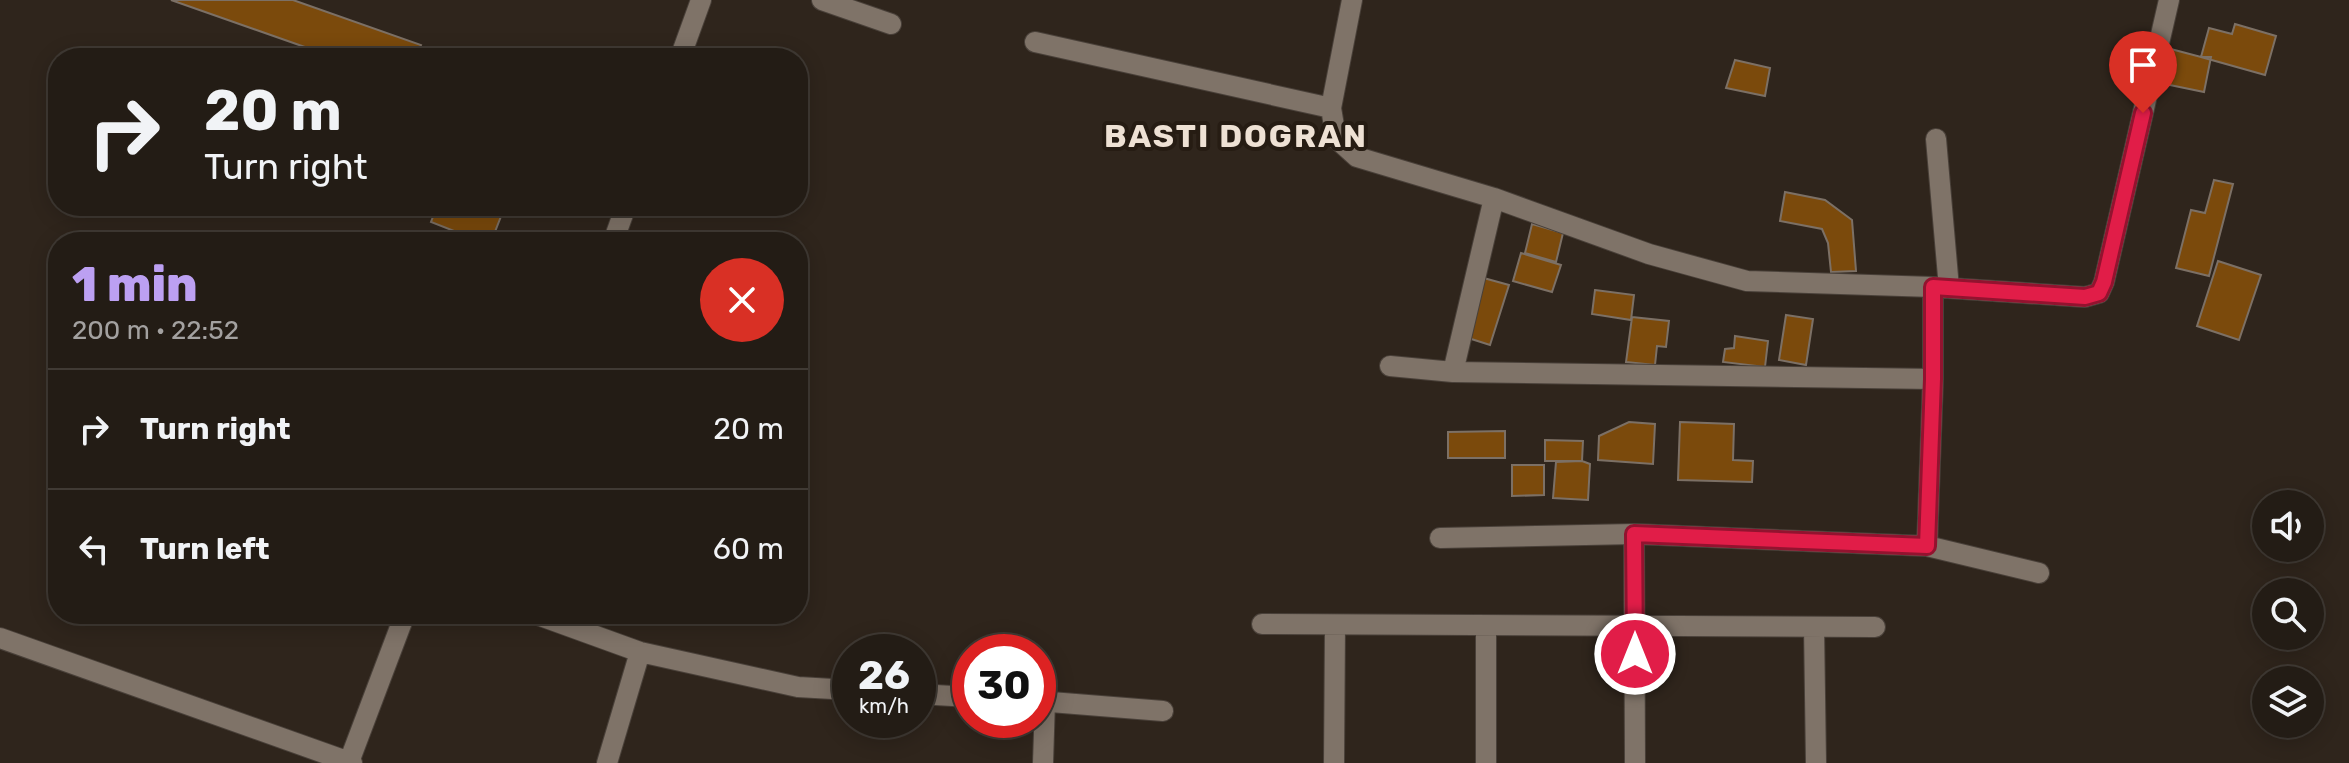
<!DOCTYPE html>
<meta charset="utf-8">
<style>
body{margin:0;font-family:Rubik,sans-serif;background:#2f2922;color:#f1f3f6;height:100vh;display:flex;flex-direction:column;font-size:30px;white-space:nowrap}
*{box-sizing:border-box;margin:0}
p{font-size:26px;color:#a3a1a0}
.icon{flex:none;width:44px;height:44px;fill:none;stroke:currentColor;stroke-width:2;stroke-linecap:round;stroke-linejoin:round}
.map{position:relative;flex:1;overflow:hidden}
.panel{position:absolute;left:48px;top:232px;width:760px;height:392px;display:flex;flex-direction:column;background:#231c15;border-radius:32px;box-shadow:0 4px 20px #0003,0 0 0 2px #403a34}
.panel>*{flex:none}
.banner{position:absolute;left:48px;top:48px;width:760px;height:168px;border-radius:32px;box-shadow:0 4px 20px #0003,0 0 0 2px #403a34;background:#231c15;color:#f1f3f6;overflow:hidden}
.fabs{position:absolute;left:2252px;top:490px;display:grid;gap:16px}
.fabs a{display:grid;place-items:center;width:72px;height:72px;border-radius:50%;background:#231c15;box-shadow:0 4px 20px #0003,0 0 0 2px #403a34;font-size:40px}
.speed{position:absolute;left:832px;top:634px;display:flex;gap:16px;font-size:40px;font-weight:700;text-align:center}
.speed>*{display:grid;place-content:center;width:104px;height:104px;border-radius:50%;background:#231c15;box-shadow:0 4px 20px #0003,0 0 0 2px #403a34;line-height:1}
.speed small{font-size:20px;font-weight:400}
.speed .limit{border:12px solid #d22;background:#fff;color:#111}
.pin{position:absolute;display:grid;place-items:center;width:68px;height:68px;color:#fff;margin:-82px -34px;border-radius:50% 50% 50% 0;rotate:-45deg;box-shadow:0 0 8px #0007}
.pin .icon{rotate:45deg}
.me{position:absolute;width:88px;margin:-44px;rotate:0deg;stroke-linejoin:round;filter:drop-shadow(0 0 6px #0008)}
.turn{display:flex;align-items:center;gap:28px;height:168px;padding:0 24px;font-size:36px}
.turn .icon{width:104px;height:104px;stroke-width:2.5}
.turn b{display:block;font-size:56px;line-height:68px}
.round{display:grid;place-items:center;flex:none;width:84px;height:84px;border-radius:42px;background:#2f2922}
.head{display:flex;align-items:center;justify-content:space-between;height:136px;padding:0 24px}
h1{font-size:48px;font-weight:800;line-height:60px;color:#bca0f2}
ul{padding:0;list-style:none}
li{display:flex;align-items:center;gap:24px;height:120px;padding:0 24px;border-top:2px solid #403a34}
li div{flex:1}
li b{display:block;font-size:30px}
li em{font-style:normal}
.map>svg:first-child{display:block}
.building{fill:#7b4a0c;stroke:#7c7065;stroke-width:2}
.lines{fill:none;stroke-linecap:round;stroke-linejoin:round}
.street-casing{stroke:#494039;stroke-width:22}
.street{stroke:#7f7368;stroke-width:20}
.route-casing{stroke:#92132f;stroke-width:20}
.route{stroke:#e11d48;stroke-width:14}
.labels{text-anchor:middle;stroke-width:8;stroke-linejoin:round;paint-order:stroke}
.district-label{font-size:32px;font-weight:bold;letter-spacing:2px;fill:#eee1d4;stroke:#261c13}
</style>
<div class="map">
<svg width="2349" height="763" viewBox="0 0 2349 763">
<rect width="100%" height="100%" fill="#2f251c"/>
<path class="building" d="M171,0H293L421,45L416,58H336Z
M2235,24L2276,36L2265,75L2201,57L2209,28L2232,34Z
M2167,48L2201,57H2211L2204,92L2160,83Z
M1735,60L1770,68L1765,96L1726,88Z
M2214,180L2233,184L2209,276L2176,268L2191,210L2205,213Z
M1785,192L1825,200L1852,220L1856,271L1831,272L1828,243L1822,229L1780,221Z
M437,206H505L491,242H482L431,222Z
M1532,224L1563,233L1556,262L1525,253Z
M1521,253L1561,265L1552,292L1513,281Z
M2218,261L2261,275L2239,340L2197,326Z
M1480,277L1509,285L1490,345L1462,336Z
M1595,290L1634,295L1631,320L1592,314Z
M1786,315L1813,319L1806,365L1779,360Z
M1632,317L1669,321L1666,347L1657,346L1655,365L1626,362Z
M1735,336L1768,341L1765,367L1723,362L1725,349L1734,348Z
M1629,422L1655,424L1653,464L1598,460L1599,436Z
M1680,422L1734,424L1733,460L1753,461L1752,482L1678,480Z
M1505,431V458H1448V432Z
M1545,440L1583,441L1582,461H1545Z
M1582,461L1590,464L1588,500L1553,498L1556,462Z
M1512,465H1544V495L1512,496Z"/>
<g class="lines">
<defs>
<path id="street" d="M822,0L891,24
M1352,0L1331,108L1336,138L1357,157L1494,198L1649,254L1747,281L1933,287L2085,297L2099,293L2104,282L2169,0
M1035,42L1331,108
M680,58L701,0
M1936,139L1949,288
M613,242L626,206
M1390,366L1453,372L1933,379
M1453,372L1494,198
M1634,534L1635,763
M1440,538L1634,534L1927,546L2039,573
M1927,546L1933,379V287
M535,614L640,652L798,687L850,690
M1262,624L1875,627
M1814,627L1816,763
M0,638L352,763
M918,694L970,697
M1038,701L1163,711
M349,762L405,614
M607,763L640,652
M1043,763L1045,701
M1334,763L1335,625
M1486,763V626"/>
</defs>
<use href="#street" class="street-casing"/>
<use href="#street" class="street"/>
</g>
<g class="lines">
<defs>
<path id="route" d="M1635,654L1634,534L1927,546L1933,379V287L2085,297L2099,293L2104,282L2143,113"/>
</defs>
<use href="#route" class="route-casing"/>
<use href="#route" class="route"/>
</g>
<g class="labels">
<g class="district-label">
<text x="1236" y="147">BASTI DOGRAN</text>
</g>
</g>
</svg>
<div class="fabs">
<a><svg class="icon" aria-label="sound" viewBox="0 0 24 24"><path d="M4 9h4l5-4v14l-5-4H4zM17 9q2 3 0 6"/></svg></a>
<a><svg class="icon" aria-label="search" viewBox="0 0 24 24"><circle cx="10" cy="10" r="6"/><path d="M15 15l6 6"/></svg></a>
<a><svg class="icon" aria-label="layers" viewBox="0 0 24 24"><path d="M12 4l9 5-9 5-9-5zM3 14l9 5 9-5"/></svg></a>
</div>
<div class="speed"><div>26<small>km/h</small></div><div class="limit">30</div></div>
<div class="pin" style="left:2143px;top:113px;background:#d93025"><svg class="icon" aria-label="arrive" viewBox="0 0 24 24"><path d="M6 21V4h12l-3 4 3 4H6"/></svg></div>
<svg class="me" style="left:1635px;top:654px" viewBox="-20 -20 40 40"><circle r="17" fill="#e11d48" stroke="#fff" stroke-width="3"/><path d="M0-11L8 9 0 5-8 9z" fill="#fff"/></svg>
<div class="banner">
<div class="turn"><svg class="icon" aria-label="right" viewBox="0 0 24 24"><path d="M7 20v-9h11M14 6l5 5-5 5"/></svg><div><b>20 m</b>Turn right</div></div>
</div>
<section class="panel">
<div class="head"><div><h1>1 min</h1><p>200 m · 22:52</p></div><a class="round" style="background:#d93025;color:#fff"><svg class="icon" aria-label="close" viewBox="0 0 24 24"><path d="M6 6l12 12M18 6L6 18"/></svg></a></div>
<ul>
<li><svg class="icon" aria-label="right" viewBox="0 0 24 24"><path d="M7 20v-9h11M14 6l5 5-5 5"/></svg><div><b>Turn right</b></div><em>20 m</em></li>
<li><svg class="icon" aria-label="left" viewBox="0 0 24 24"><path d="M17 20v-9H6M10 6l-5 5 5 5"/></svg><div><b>Turn left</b></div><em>60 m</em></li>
</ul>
</section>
</div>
